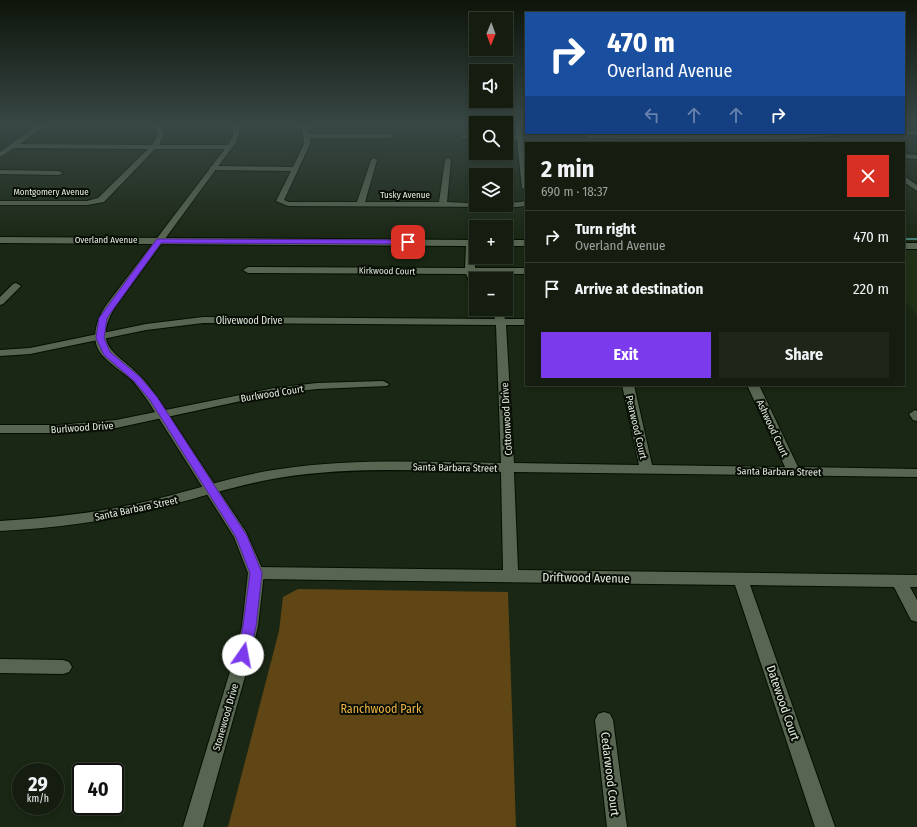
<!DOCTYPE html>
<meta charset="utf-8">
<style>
body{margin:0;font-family:"Fira Sans Condensed",sans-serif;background:#1d2618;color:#f1f3f6;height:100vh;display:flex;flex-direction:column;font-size:15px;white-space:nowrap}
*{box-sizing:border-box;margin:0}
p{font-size:13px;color:#9da29e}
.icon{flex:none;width:22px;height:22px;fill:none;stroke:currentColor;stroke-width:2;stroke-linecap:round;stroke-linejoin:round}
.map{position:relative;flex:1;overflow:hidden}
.details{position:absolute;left:525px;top:142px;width:380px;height:244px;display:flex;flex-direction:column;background:#141d0f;border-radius:0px;box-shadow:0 2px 6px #0003,0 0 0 1px #333b2f}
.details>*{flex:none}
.guide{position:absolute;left:525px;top:12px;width:380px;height:122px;border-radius:0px;box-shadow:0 2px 6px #0003,0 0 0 1px #333b2f;background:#1a4fa0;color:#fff;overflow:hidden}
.needle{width:26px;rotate:181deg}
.buttons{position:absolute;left:469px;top:12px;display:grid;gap:8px}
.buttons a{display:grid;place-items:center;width:44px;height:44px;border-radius:0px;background:#141d0f;box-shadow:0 2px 6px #0003,0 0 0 1px #333b2f;font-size:20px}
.speed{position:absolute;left:12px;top:763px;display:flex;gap:8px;font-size:20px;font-weight:700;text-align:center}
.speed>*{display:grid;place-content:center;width:52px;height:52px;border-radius:50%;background:#141d0f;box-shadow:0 2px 6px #0003,0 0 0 1px #333b2f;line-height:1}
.speed small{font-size:10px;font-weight:400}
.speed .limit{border:2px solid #111;border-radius:6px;background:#fff;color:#111}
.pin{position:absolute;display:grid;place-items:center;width:34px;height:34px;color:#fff;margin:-17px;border-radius:8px;box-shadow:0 2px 6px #0006}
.me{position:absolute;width:44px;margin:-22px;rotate:12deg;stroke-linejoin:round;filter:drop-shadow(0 0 3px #0008)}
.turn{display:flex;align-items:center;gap:14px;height:84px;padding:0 16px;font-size:18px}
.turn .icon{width:52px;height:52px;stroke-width:2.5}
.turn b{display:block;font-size:28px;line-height:34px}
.lanes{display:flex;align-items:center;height:38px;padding:0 16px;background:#0003;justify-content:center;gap:20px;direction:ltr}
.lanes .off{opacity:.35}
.round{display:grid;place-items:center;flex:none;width:42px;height:42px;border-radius:0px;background:#1d2618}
.summary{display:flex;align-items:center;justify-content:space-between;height:68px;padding:0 16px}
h1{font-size:24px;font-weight:700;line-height:30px}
.button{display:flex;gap:8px;margin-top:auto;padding:8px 16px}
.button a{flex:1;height:46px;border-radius:0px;background:#7c3aed;color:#fff;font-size:16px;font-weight:700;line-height:46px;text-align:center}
.button a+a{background:#1d2618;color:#f1f3f6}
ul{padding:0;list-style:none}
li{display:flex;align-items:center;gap:12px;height:52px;padding:0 16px;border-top:1px solid #333b2f}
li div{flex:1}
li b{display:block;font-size:15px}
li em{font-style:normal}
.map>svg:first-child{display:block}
.built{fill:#203017}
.green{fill:#5f4614}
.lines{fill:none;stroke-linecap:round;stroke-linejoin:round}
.stream{stroke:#457f79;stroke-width:2}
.street-casing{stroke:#050f01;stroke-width:2}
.secondary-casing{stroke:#050f01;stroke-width:2}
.street{fill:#586651;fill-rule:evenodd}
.secondary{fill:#586651;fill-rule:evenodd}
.route{fill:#7c3aed;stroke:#51269a}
.labels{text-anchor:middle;stroke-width:4;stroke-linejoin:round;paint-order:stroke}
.far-street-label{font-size:9px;fill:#e3ecdf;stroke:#080e06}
.street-label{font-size:10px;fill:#e3ecdf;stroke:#080e06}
.near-street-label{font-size:12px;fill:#e3ecdf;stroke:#080e06}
.near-park-label{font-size:12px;fill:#eeb343;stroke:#080e06}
</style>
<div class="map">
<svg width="917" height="827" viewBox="0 0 917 827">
<rect width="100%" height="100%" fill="#1a2714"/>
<!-- built -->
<path class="built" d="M 904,250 L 917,250 L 917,315 L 904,300 Z"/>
<!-- green -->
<path class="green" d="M 298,589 L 508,592 L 516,827 L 228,827 L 279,631 L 283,597 Z"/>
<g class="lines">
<!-- stream -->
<path class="stream" d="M 904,239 L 917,239"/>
<!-- street casing -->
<g class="street-casing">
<path id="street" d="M 38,125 L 45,125 L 20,144 L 152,145 L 158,135 L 155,125 L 161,125 L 164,135 L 159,145 L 230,145 L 233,147 L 230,149 L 155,149 L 104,202 L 87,205 L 0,205 L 0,201 L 87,201 L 98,198 L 148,149 L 14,148 L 0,157 L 0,152 Z
M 302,125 L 308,125 L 309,134 L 390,134 L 393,136 L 390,138 L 310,138 L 310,144 L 284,200 L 289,202 L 357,202 L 371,160 L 374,158 L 377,160 L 365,202 L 439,202 L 445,160 L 448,158 L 451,160 L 447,202 L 506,205 L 506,203 L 521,202 L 526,200 L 526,206 L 516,207 L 288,206 L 276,201 L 291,171 L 213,170 L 209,168 L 213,166 L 293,167 L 304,144 Z
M 515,125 L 521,125 C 524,147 526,168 526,190 L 522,188 L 517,139 L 506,139 L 506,135 L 516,135 Z
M 904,131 L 917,131 L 917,135 L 902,134 L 901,133 L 904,133 Z
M 817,133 L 843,133 L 840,135 L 792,139 L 588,138 L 585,136 L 588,134 L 792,135 Z
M 464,135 L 476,135 L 476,139 L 462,138 L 462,136 Z
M 904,154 L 917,155 L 917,159 L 904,158 Z
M 0,170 L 59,171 L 63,173 L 59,175 L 0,174 Z
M 904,176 L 917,185 L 917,191 L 904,182 Z
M 0,237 L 476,240 L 475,268 L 526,268 L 526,274 L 476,274 L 478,279 L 476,279 L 476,288 L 471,285 L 466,274 L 248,273 L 243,270 L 248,267 L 465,268 L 466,246 L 0,243 Z
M 506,240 L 526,240 L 526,246 L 506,246 Z
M 904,243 L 917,243 L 917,249 L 904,249 Z
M 16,283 L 21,286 L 3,304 L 0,305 L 0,297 L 13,284 Z
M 492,309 L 502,309 L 505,319 L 526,319 L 526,325 L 506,325 L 514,463 L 639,465 L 622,385 L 634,385 L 652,465 L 785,467 L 747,385 L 759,385 L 798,467 L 917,469 L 917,477 L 514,472 L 518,570 L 917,575 L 917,587 L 910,587 L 917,600 L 917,622 L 911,620 L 894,587 L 750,585 L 835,827 L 815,827 L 735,585 L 256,579 L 251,577 L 248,573 L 251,569 L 256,567 L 503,570 L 501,472 C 427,471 351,466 278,478 C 236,485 196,499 155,509 C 104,522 53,528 0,531 L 0,521 C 53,518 105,512 156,499 C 197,489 237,475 280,469 C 353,458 427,462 501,463 L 496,325 L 203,323 L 146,330 L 30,354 L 0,356 L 0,350 L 30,348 L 146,324 L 203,317 L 495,319 Z
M 383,381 L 389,384 L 387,386 L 317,389 L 274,394 L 116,428 L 58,433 L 0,433 L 0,425 L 58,425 L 116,420 L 274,388 L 317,383 Z
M 915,410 L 917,411 L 917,421 L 913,420 L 909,414 Z
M 0,659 L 63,660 L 69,662 L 72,667 L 69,672 L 63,674 L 0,673 Z
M 604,712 L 610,714 L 613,720 L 627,827 L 607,827 L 595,720 L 598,714 Z"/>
</g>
<!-- secondary casing -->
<g class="secondary-casing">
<path id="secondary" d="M 233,125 L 239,125 L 239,135 L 236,142 L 115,307 C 91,348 117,352 141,377 C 147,383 152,390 157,397 L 246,532 L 264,573 L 258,626 L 251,655 L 203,827 L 183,827 L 235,655 L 242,626 L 248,573 L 234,537 L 148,401 C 143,394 138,387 133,381 C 123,372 111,365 102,355 C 89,340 97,318 107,304 L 230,142 L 233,135 Z"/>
</g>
<!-- street -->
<use href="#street" class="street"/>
<!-- secondary -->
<use href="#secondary" class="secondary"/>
</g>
<!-- sky -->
<linearGradient id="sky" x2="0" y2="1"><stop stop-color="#0e150b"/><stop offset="0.52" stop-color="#384745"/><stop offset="1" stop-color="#384745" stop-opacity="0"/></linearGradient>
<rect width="917" height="241" fill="url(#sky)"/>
<!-- route -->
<path class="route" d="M 157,239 L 408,240 L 411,242 L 408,244 L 161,243 L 107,318 L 104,338 L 110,352 L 140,377 L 157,397 L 247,536 L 262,573 L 256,626 L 250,655 L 248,659 L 243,661 L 239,659 L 237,655 L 243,626 L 250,573 L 236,537 L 150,400 L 134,381 L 104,355 L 96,338 L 99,318 Z"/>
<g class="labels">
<!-- far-street labels -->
<g class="far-street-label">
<text x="51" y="195">Montgomery Avenue</text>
<text x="405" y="198">Tusky Avenue</text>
<text x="106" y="243">Overland Avenue</text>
<text transform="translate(387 271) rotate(1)" y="3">Kirkwood Court</text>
</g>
<!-- street labels -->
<g class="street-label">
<text x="249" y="324">Olivewood Drive</text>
<text transform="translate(272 393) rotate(-9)" y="4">Burlwood Court</text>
<text transform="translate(506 419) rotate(-93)" y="4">Cottonwood Drive</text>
<text transform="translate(82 427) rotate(-4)" y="4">Burlwood Drive</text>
<text transform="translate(637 427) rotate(77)" y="4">Pearwood Court</text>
<text transform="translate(773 428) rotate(65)" y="4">Ashwood Court</text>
<text transform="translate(455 467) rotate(1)" y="4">Santa Barbara Street</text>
<text transform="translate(779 471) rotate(1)" y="4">Santa Barbara Street</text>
<text transform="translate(136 508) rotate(-12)" y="4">Santa Barbara Street</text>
<text transform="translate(225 717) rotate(-74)" y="4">Stonewood Drive</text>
</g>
<!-- near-street labels -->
<g class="near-street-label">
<text transform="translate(586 578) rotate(1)" y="4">Driftwood Avenue</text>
<text transform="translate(783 703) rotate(71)" y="4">Datewood Court</text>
<text transform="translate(610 774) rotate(83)" y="4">Cedarwood Court</text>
</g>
<!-- near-park labels -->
<g class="near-park-label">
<text x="381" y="713">Ranchwood Park</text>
</g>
</g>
</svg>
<div class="buttons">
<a><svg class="needle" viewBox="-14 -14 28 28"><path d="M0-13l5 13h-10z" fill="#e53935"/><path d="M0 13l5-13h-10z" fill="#9da29e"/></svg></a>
<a><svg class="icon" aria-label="sound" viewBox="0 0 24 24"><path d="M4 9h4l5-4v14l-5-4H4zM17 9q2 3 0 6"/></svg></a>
<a><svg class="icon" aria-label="search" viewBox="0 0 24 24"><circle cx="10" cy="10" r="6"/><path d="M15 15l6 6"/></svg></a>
<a><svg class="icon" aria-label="layers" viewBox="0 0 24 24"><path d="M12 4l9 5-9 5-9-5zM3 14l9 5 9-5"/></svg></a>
<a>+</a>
<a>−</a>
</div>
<div class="speed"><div>29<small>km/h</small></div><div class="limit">40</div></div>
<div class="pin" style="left:408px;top:242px;background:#d93025"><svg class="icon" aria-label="arrive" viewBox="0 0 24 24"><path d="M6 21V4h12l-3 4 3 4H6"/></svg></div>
<svg class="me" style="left:243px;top:655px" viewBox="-20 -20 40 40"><circle r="19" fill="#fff"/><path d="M0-13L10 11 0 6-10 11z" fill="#7c3aed"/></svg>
<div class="guide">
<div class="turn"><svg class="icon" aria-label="right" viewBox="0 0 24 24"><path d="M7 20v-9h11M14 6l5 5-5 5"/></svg><div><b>470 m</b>Overland Avenue</div></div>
<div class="lanes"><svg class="icon off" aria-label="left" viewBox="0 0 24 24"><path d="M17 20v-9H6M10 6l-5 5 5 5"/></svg><svg class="icon off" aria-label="ahead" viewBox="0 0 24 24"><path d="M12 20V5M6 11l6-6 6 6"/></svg><svg class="icon off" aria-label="ahead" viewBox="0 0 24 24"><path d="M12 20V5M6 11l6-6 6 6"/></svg><svg class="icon" aria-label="right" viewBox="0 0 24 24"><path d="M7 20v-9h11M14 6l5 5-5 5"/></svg></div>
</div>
<section class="details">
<div class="summary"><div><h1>2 min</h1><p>690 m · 18:37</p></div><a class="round" style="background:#d93025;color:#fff"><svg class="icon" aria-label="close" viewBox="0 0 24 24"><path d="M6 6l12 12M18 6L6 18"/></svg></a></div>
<ul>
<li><svg class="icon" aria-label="right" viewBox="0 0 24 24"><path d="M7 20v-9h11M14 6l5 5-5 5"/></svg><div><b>Turn right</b><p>Overland Avenue</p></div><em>470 m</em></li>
<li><svg class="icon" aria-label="arrive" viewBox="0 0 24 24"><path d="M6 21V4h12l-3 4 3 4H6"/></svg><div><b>Arrive at destination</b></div><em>220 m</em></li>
</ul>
<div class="button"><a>Exit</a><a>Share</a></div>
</section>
</div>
